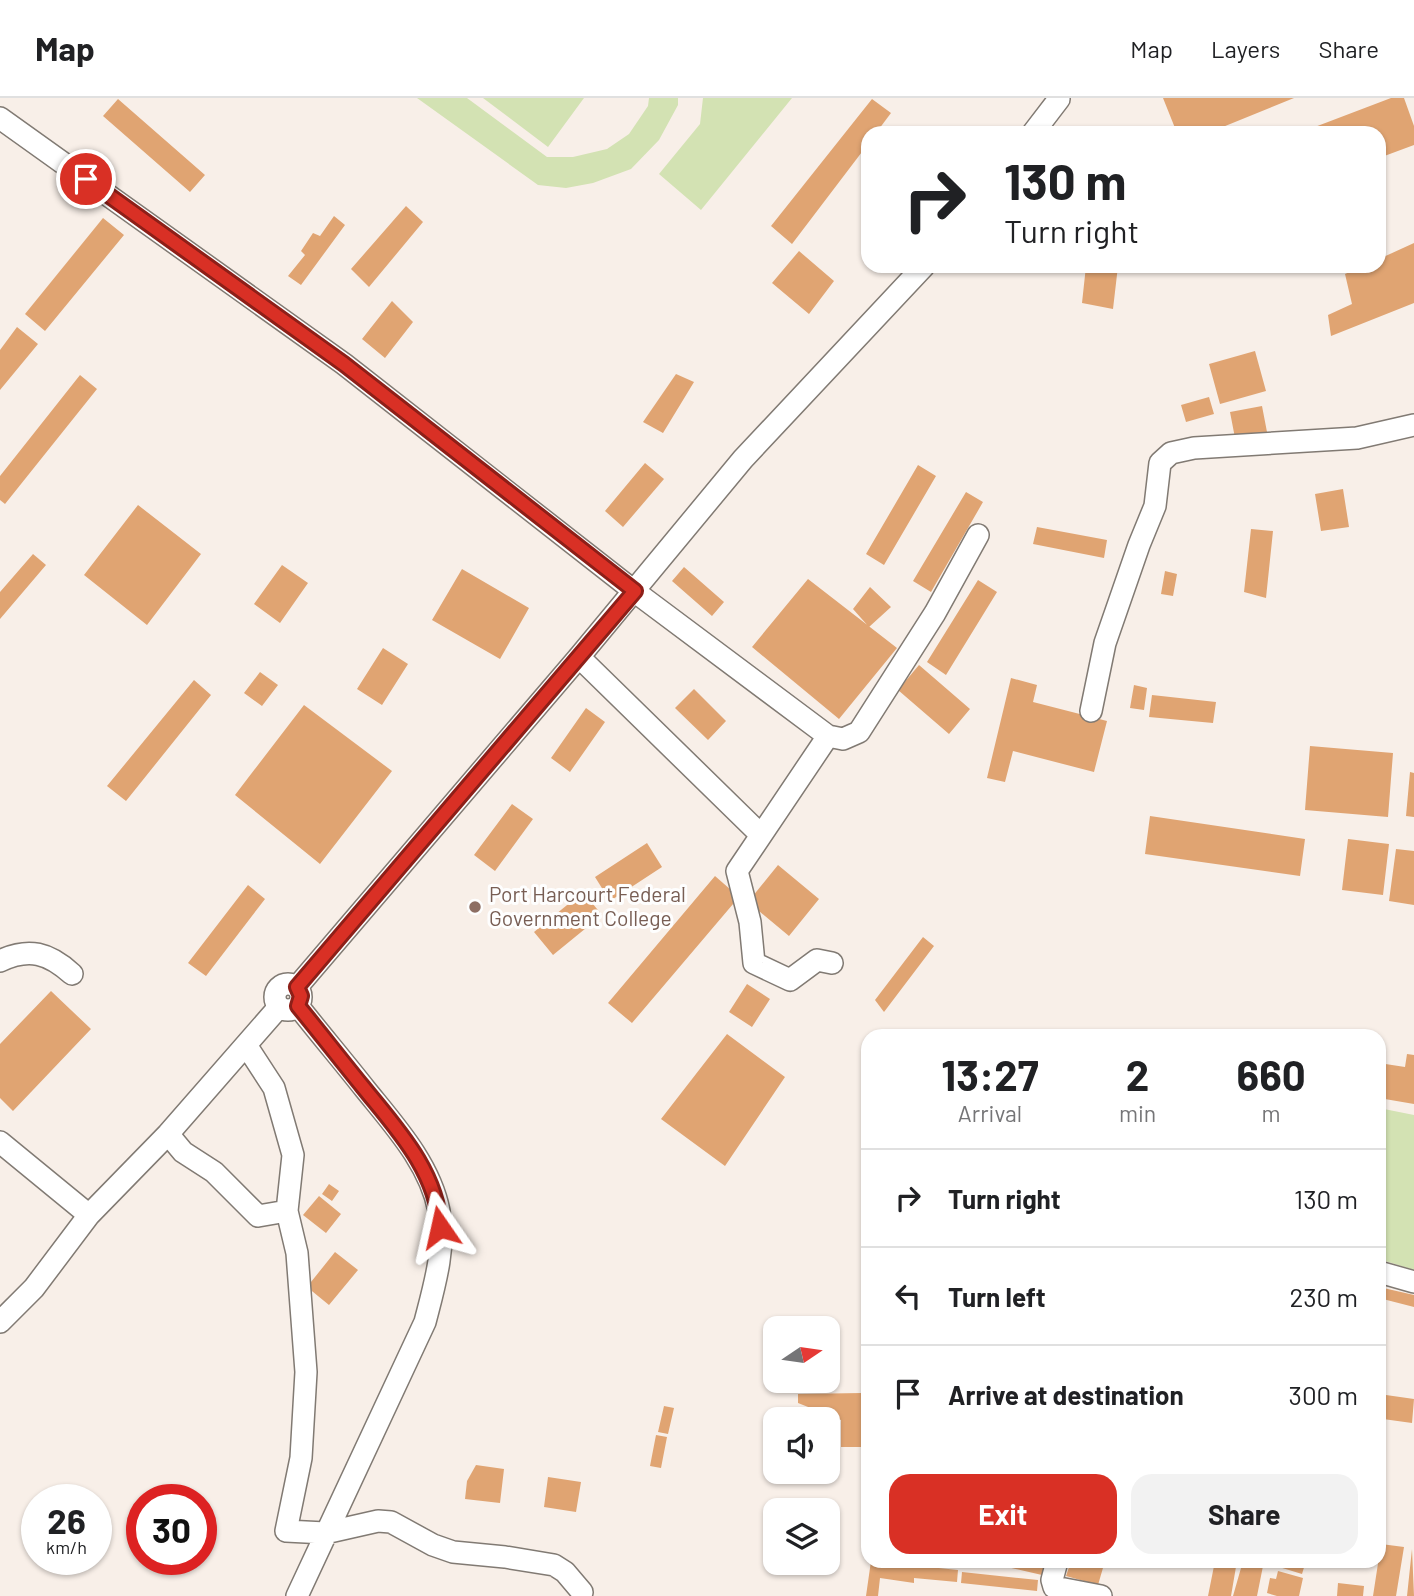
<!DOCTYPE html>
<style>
body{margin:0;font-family:Barlow,sans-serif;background:#f2f2f2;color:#202124;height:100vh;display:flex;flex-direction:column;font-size:26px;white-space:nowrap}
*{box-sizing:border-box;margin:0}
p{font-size:23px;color:#757577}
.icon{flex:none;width:38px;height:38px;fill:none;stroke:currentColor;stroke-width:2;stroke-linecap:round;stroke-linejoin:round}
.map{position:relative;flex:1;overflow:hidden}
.panel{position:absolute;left:861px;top:931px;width:525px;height:539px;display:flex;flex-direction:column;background:#fff;border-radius:21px;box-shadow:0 2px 5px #0004}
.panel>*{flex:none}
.hud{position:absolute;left:861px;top:28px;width:525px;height:147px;border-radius:21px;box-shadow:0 2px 5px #0004;background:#fff;color:#202124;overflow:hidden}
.needle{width:46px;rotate:77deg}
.fabs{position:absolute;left:763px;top:1218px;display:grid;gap:14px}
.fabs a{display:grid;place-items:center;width:77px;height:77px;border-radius:14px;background:#fff;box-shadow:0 2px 5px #0004;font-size:35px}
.speed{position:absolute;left:21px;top:1386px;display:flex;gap:14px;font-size:35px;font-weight:700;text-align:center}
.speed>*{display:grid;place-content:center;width:91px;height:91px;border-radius:50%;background:#fff;box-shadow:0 2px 5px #0004;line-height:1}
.speed small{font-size:18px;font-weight:400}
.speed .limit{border:10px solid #d22;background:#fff;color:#111}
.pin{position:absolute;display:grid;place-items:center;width:60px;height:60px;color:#fff;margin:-30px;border:4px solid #fff;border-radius:50%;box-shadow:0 2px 7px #0007}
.me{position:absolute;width:77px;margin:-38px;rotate:349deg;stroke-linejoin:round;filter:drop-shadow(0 0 5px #0008)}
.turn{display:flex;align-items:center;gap:24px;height:147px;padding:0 28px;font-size:32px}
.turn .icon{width:91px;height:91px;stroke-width:2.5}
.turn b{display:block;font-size:49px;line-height:60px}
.eta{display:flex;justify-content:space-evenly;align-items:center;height:119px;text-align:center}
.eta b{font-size:42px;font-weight:700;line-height:49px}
.primary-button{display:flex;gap:14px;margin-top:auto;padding:14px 28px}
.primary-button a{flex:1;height:80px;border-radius:21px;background:#d93025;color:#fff;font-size:28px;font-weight:700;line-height:80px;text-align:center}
.primary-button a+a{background:#f2f2f2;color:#202124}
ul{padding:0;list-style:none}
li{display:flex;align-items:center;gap:21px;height:98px;padding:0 28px;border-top:2px solid #e0e0e0}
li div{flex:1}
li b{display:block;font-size:26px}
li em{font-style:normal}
header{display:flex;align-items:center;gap:42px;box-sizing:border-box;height:98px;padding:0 35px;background:#fff;border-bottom:2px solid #e0e0e0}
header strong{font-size:33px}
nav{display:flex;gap:38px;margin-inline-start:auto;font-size:24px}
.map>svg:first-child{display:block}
.green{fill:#d3e2b3}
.building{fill:#e0a472}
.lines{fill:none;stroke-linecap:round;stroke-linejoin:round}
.minor-casing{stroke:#817a73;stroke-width:24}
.minor{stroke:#fff;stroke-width:21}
.route-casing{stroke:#8d1f18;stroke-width:18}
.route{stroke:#d93025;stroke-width:12}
.education-dot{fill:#8d6e63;stroke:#fefefe;stroke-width:2.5}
.labels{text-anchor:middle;stroke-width:6;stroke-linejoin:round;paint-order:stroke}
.education-label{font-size:21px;fill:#785e54;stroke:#fefefe;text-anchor:start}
</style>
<header>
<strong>Map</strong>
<nav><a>Map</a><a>Layers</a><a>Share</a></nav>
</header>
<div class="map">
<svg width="1414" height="1498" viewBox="0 0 1414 1498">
<rect width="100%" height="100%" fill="#f8efe8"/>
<!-- green -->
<path class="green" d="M 417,0 L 467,0 L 547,59 L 573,59 L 607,51 L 629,36 L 648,8 L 649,0 L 678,0 L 678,7 L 659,42 L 631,71 L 593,85 L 566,90 L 538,87 Z
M 483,0 L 584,0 L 548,49 Z
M 703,0 L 792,0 L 701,112 L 659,76 L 700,26 Z
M 1379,1010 L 1414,1017 L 1414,1172 L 1379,1161 Z"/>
<!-- building -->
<path class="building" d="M 1163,0 L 1294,0 L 1208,35 L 1177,35 Z
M 1391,0 L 1404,0 L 1414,28 L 1414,47 L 1379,60 L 1379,35 L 1299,35 Z
M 118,1 L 205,77 L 190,94 L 103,18 Z
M 872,1 L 891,15 L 876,35 L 868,35 L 868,46 L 792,146 L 771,128 Z
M 406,108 L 423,124 L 369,189 L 351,171 Z
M 334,118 L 345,127 L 301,187 L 288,178 L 305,157 L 301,153 L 313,135 L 320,138 Z
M 103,120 L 124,137 L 45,233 L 25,216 Z
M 1414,145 L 1414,205 L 1331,238 L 1328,217 L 1352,206 L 1345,176 L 1363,168 L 1379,168 L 1379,161 Z
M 799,153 L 834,183 L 809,216 L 772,185 Z
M 1086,168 L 1118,168 L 1113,211 L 1082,205 Z
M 392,203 L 413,224 L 385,260 L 362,241 Z
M 17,229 L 38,246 L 0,292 L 0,252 Z
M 1255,253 L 1266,293 L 1220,306 L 1209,266 Z
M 676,276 L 694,284 L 663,335 L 643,324 Z
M 80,277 L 97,291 L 5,406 L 0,402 L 0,378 Z
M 1209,299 L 1214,316 L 1186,324 L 1181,307 Z
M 1262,308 L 1267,334 L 1235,340 L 1230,314 Z
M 645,365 L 664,381 L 623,429 L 605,413 Z
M 918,367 L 936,378 L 884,467 L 866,456 Z
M 1343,391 L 1349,429 L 1321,433 L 1315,396 Z
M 966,394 L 983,404 L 931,494 L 913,483 Z
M 138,407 L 201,456 L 147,527 L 84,477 Z
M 1037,429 L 1107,442 L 1104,460 L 1033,446 Z
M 1251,431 L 1273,433 L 1266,500 L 1244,494 Z
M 33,456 L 46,467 L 0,521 L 0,494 Z
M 282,467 L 308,485 L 280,525 L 254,506 Z
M 684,469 L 724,504 L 712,518 L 672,483 Z
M 462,471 L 529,510 L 500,561 L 432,522 Z
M 1165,473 L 1177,476 L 1173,498 L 1161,496 Z
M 808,481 L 897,550 L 839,621 L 752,549 Z
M 978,482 L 997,494 L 946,577 L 927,564 Z
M 870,489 L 891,509 L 869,529 L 853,511 Z
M 383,550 L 408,566 L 382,607 L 357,591 Z
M 919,567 L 970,611 L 949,636 L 898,592 Z
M 260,574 L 278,587 L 262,608 L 244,595 Z
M 1011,580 L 1037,587 L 1033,604 L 1107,623 L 1094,674 L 1013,653 L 1005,684 L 987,680 Z
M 194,582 L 211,597 L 126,703 L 107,688 Z
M 1134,587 L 1147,590 L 1144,612 L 1130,610 Z
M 694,591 L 726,623 L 708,642 L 675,610 Z
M 1152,597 L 1216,604 L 1213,625 L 1149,619 Z
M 304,607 L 392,673 L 320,766 L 235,697 Z
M 586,610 L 605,624 L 570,674 L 551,660 Z
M 1310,648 L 1393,655 L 1388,719 L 1305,712 Z
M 1410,674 L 1414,675 L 1414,719 L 1406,718 Z
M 512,706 L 533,721 L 495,773 L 474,757 Z
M 1150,718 L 1305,741 L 1300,778 L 1145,756 Z
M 1348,741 L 1389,746 L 1383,797 L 1342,792 Z
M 647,745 L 662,769 L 610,803 L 595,779 Z
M 1396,751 L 1414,753 L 1414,807 L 1389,803 Z
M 778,767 L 819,801 L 789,838 L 748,804 Z
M 715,778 L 739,799 L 632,925 L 608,905 Z
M 248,787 L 265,801 L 206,878 L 188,865 Z
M 583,794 L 602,817 L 553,857 L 534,834 Z
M 923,839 L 934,848 L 884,914 L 875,902 Z
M 747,886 L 770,901 L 752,929 L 729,914 Z
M 51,893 L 91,931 L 13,1013 L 0,1000 L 0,946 Z
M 727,936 L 785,979 L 725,1068 L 661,1021 Z
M 1407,956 L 1414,957 L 1414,1006 L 1379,1000 L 1379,965 L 1405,969 Z
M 329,1086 L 339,1093 L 332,1103 L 322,1096 Z
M 319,1098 L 341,1116 L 326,1135 L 303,1117 Z
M 335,1154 L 358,1172 L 329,1207 L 307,1189 Z
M 1379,1189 L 1414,1197 L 1414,1209 L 1379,1200 Z
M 862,1295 L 863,1349 L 841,1349 L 841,1322 L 798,1305 L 798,1296 Z
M 1386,1297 L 1414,1301 L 1412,1325 L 1383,1321 Z
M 664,1308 L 674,1310 L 668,1336 L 658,1334 Z
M 656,1337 L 667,1339 L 661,1370 L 650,1368 Z
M 476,1367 L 504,1371 L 500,1405 L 465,1401 L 467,1383 Z
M 548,1379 L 581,1384 L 576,1414 L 544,1409 Z
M 1381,1446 L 1404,1449 L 1396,1498 L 1373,1498 Z
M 1412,1451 L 1414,1498 L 1407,1498 Z
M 871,1463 L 958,1472 L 957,1484 L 914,1480 L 914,1485 L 880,1480 L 878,1498 L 866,1498 Z
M 981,1463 L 1045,1463 L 1042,1477 Z
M 1071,1463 L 1105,1463 L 1098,1487 L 1066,1478 Z
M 1215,1463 L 1237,1463 L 1231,1498 L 1208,1498 Z
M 1243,1463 L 1264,1463 L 1257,1498 L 1233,1498 Z
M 1270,1463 L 1306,1463 L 1302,1476 L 1269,1466 Z
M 1278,1473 L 1303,1480 L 1299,1498 L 1277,1498 L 1267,1495 L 1270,1480 L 1276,1481 Z
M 962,1474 L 1038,1482 L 1037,1493 L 961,1485 Z
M 1338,1485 L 1364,1488 L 1363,1498 L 1337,1498 Z"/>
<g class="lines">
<!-- minor casing -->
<g class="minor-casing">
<path id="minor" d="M 0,20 L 344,266 L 634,493 L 828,638 L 843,641 L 859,634 L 935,515 L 978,437
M 1033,35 L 1059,1
M 579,559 L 761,737
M 1091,613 L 1105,545 L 1139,447 L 1155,408 L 1160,365 L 1171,355 L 1194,350 L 1357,340 L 1414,327
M 828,638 L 737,773 L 750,824 L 754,865 L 790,882 L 817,862 L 832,865
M 0,863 C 29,849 49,855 72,876
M275 899a13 13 0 1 1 26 0a13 13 0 1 1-26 0Z
M 297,889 L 579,559 L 743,361 L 924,168
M 246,947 L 274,990 L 293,1057 L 287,1113 L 297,1155 L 306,1274 L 301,1360 L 286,1433 L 325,1435 L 378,1423 L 391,1424 L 433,1447 L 453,1454 L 505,1459 L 554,1467 L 565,1474 L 582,1494
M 168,1036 L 183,1054 L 214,1074 L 258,1118 L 287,1113
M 0,1044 L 89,1117
M 1379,1174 L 1414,1184
M 0,1224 L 34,1190 L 89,1117 L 168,1036 L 279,909
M 1057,1463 L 1052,1482 L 1054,1489 L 1101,1498
M 297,1498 L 425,1224 C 434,1189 446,1150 439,1113 C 430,1066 394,1027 365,991 C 343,963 320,936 298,908"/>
</g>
<!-- minor -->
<use href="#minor" class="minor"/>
</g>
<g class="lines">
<!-- route casing -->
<g class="route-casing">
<path id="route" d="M 86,81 L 344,266 L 635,493 L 297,889 L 301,898 L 298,908 C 320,935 341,962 363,989 C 396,1030 437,1073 440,1129"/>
</g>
<!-- route -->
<use href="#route" class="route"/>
</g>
<!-- markers -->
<circle class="education-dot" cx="475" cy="809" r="7"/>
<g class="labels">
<!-- education labels -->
<g class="education-label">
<text x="489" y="804">Port Harcourt Federal<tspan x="489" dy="24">Government College</tspan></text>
</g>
</g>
</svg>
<div class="fabs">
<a><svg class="needle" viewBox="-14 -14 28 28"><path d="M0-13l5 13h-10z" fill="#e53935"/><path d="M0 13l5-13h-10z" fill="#757577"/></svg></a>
<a><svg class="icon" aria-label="sound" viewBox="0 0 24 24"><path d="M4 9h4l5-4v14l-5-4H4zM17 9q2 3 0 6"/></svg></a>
<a><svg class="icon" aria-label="layers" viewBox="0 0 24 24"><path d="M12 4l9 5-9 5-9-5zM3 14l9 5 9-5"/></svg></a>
</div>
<div class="speed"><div>26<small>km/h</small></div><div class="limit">30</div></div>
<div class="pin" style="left:86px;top:81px;background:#d93025"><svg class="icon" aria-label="arrive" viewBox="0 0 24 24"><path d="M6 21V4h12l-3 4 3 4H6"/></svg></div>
<svg class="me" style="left:440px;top:1129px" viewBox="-20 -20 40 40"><path d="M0-17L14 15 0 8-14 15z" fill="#d93025" stroke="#fff" stroke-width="4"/></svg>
<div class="hud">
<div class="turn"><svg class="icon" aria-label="right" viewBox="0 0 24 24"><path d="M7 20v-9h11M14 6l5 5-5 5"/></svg><div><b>130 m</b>Turn right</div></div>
</div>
<section class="panel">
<div class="eta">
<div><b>13:27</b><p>Arrival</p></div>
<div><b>2</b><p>min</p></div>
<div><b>660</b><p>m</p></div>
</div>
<ul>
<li><svg class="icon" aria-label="right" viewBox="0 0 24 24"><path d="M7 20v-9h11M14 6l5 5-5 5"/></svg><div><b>Turn right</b></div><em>130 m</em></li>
<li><svg class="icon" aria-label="left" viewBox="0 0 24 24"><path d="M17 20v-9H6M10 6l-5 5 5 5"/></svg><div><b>Turn left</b></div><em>230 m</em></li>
<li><svg class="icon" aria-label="arrive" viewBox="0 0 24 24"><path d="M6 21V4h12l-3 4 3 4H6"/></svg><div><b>Arrive at destination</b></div><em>300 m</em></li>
</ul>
<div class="primary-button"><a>Exit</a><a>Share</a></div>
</section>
</div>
